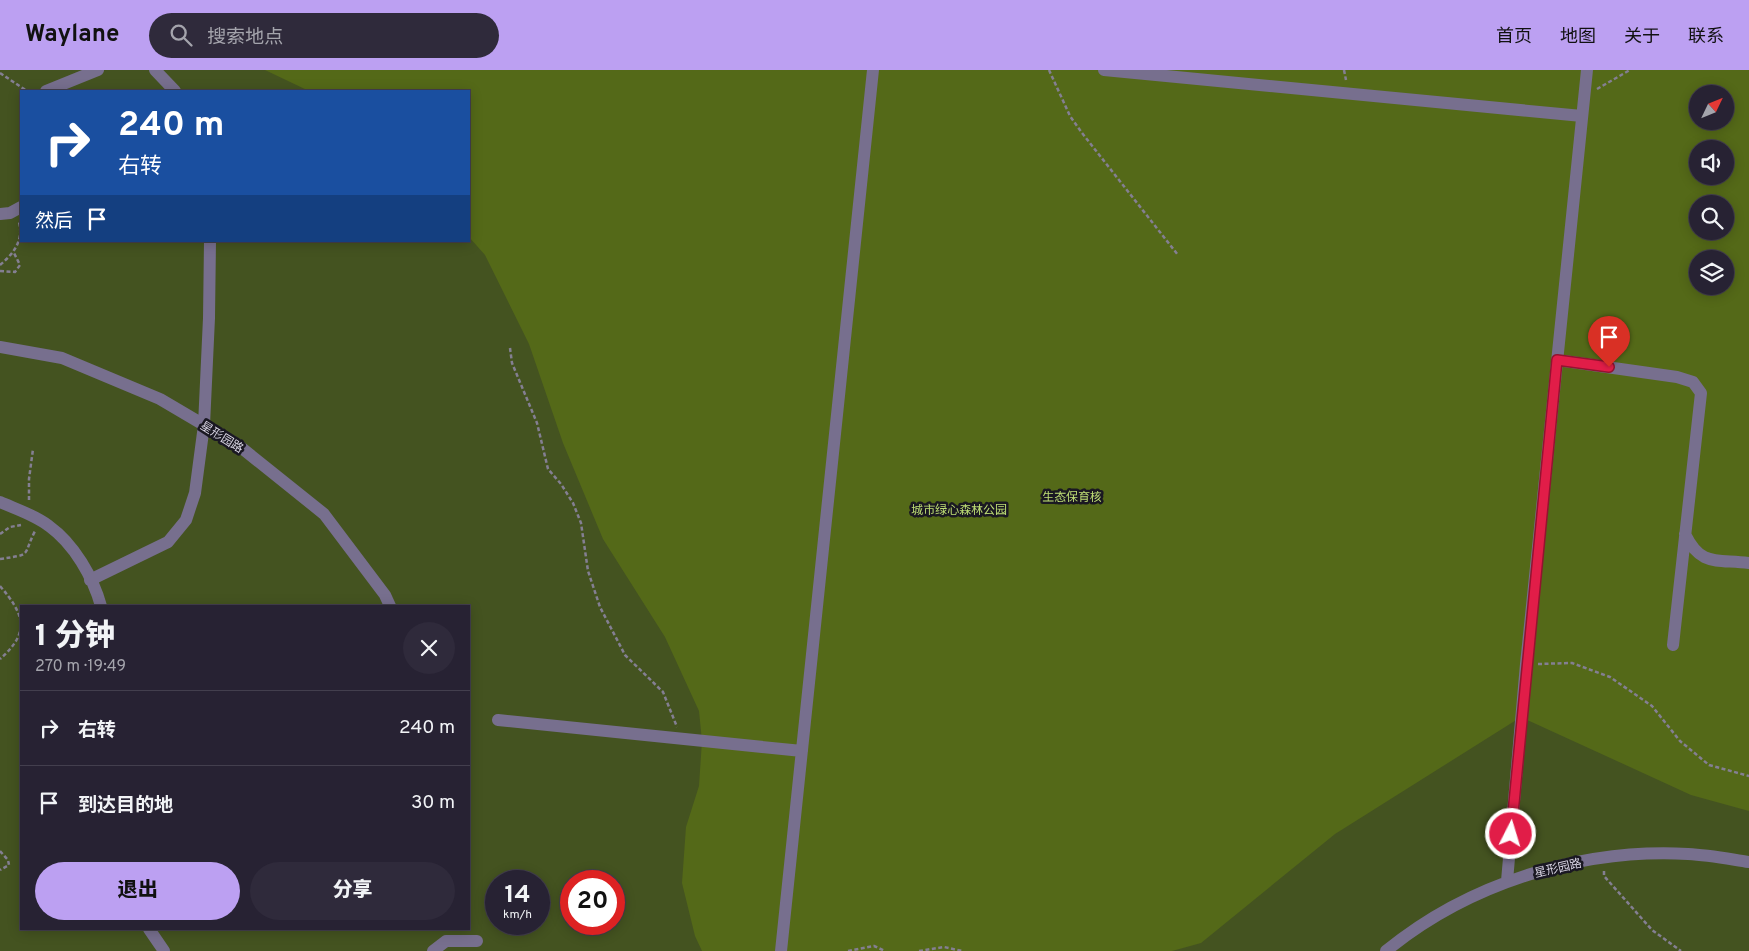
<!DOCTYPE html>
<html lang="zh">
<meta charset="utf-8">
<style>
body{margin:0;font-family:Overpass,"Noto Sans SC",sans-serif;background:#2f2a3b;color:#f1f3f6;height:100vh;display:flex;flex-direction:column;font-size:19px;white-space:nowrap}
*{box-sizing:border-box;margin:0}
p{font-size:16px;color:#a4a4ac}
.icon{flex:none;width:28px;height:28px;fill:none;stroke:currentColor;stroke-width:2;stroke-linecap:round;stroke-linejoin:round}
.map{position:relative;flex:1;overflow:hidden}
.sheet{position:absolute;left:20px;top:535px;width:450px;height:325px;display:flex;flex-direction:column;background:#272233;border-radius:0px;box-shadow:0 2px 12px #0003,0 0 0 1px #433f4e}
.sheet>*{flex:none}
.banner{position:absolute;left:20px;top:20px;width:450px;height:152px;border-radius:0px;box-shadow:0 2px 12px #0003,0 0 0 1px #433f4e;background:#1a4fa0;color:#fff;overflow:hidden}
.needle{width:32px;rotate:47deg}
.tools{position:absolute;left:1689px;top:15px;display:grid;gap:10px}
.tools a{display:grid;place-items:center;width:45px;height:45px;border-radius:50%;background:#272233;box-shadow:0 2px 12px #0003,0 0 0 1px #433f4e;font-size:25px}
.speed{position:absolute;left:485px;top:800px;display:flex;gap:10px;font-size:25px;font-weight:700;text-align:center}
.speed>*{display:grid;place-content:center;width:65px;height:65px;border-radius:50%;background:#272233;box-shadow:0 2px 12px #0003,0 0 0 1px #433f4e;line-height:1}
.speed small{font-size:12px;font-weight:400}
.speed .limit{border:8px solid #d22;background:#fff;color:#111}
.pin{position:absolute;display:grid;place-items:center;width:42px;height:42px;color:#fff;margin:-51px -21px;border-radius:50% 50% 50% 0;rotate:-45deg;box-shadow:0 0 5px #0007}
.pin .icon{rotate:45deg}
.me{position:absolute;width:55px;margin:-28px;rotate:5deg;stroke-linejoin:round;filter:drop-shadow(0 0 4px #0008)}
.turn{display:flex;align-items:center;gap:18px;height:105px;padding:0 15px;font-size:22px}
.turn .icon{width:65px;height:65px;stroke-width:2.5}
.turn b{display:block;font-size:35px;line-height:42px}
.then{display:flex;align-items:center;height:48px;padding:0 15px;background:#0003;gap:10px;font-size:19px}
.round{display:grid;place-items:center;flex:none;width:52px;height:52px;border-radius:26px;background:#2f2a3b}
.head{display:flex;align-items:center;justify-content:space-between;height:85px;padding:0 15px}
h1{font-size:30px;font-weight:800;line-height:38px}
.button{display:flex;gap:10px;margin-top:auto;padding:10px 15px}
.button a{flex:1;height:58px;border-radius:30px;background:#bca0f2;color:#111;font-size:20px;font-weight:800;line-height:58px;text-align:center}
.button a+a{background:#2f2a3b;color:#f1f3f6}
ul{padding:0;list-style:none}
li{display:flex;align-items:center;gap:15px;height:75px;padding:0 15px;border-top:1px solid #433f4e}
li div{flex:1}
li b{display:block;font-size:19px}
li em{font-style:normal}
header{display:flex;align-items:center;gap:30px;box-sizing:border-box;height:70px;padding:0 25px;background:#bca0f2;color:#111}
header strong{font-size:24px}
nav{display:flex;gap:28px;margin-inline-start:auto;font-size:18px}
.search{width:350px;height:45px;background:#2f2a3b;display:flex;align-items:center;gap:12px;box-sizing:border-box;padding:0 18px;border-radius:28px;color:#a4a4ac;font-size:19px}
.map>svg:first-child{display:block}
.green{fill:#445320;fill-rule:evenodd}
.forest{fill:#546918;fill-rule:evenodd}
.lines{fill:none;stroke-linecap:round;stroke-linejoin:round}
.path{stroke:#847f92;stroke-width:2.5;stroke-dasharray:4 2.5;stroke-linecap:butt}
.minor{stroke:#776f8e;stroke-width:12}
.route-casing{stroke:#92132f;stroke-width:12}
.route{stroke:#e11d48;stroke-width:9}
.labels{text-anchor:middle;stroke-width:5;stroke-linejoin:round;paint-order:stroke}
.street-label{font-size:12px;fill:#d8d4e3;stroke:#1a1822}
.park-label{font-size:12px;fill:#bfdf75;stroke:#1a1822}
</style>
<header>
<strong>Waylane</strong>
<div class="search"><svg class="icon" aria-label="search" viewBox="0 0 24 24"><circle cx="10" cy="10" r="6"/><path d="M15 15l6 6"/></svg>搜索地点</div>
<nav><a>首页</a><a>地图</a><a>关于</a><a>联系</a></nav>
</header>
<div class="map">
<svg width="1749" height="881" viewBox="0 0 1749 881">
<rect width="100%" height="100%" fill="#342e44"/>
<!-- green -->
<path class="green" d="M 0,0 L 1749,0 L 1749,881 L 0,881 ZM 21,21 L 469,21 L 469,171 L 21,171 ZM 1698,24 L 1725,24 L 1725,51 L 1698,51 ZM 1698,79 L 1725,79 L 1725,106 L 1698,106 ZM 1698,134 L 1725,134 L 1725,161 L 1698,161 ZM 1698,189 L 1725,189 L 1725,216 L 1698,216 ZM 21,536 L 469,536 L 469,859 L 21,859 ZM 496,811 L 539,811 L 539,854 L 496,854 ZM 571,811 L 614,811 L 614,854 L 571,854 Z"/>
<!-- forest -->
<path class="forest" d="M 265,0 L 1749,0 L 1749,741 L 1691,725 L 1521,647 L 1335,764 L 1201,873 L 1172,881 L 702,881 L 695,866 L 682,813 L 686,757 L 699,716 L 702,671 L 699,641 L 665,567 L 603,469 L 563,373 L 529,274 L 485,185 L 469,167 L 469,21 L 309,21 ZM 1698,24 L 1725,24 L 1725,51 L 1698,51 ZM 1698,79 L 1725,79 L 1725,106 L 1698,106 ZM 1698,134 L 1725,134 L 1725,161 L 1698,161 ZM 1698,189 L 1725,189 L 1725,216 L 1698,216 Z"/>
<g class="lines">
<!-- path -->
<path class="path" d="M 1049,0 L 1070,46 L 1082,63 L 1178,185
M 1344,0 L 1346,10
M 0,3 L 27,21
M 1597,19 L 1630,0
M 0,195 C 13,184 24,171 19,152
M 0,201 L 15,202 L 20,195 L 14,183
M 510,278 L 512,293 L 537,353 L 548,399 L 561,414 L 573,433 L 581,453 L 588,501 L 600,537 L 625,585 L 663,622 L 677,657
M 29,430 L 29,409 L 33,379
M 0,464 L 10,457 L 21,455
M 0,489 C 33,484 22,487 35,461
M 0,516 C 24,544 31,562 0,589
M 1538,594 L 1572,593 L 1610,607 L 1652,636 L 1680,671 L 1709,695 L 1749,706
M 0,781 L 8,790 L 9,795 L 0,800
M 1604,801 L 1604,806 L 1652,860 L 1681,881
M 848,881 L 874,876 L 885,881
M 919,881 L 944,877 L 962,881"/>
<!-- minor -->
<path class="minor" d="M 155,0 L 175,21
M 1104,0 L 1582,46
M 46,21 L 98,0
M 0,144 L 10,143 L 21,137
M 0,277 L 62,288 L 160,329 L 238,375 L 324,444 L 385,525 L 390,536
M 1557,290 L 1677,307 L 1693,312 L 1701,323 L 1673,575
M 0,432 C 16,439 35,445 49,456 C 74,474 93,507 101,536
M 1685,464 C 1701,497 1716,489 1749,493
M 90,510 L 168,472 L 186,450 L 195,423 L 204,355 L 209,248 L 210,171
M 498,650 L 802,681
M 1507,811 L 1526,594 L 1587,0
M 149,859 L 164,881
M 433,881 L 446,871 L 477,871
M 781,881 L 873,0
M 1386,881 C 1469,813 1582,778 1688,784 C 1709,785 1729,789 1749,792"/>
</g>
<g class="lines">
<!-- route casing -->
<g class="route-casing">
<path id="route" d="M 1511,764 L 1557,290 L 1609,297"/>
</g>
<!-- route -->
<use href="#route" class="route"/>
</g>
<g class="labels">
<!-- street labels -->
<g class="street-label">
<text transform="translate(222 367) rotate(32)" y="4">星形园路</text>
<text transform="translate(1558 798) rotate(-13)" y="4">星形园路</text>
</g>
<!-- park labels -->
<g class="park-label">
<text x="1072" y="431">生态保育核</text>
<text x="959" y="444">城市绿心森林公园</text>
</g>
</g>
</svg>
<div class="tools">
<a><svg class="needle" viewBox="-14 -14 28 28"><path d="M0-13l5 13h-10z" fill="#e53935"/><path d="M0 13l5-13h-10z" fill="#a4a4ac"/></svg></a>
<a><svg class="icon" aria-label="sound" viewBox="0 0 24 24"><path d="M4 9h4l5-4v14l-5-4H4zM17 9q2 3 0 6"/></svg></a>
<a><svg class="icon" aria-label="search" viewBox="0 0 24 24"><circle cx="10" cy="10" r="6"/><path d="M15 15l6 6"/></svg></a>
<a><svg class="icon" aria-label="layers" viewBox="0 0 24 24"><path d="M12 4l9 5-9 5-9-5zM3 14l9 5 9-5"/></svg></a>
</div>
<div class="speed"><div>14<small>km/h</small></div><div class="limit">20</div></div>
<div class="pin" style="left:1609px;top:297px;background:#d93025"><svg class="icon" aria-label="arrive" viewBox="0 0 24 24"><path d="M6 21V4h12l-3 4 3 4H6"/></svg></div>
<svg class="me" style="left:1511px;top:764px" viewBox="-20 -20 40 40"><circle r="17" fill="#e11d48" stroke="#fff" stroke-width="3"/><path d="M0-11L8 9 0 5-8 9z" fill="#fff"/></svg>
<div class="banner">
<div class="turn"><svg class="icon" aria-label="right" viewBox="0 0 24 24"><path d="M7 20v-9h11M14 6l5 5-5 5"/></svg><div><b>240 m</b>右转</div></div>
<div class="then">然后<svg class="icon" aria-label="arrive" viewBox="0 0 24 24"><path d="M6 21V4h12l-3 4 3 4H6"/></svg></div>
</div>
<section class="sheet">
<div class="head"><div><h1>1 分钟</h1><p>270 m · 19:49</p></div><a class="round"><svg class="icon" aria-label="close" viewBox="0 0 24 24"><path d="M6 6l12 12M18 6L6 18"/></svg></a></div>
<ul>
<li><svg class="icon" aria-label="right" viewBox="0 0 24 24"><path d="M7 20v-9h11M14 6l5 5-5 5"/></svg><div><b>右转</b></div><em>240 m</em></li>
<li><svg class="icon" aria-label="arrive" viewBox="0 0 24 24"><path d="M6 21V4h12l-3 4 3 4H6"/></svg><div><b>到达目的地</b></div><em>30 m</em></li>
</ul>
<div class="button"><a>退出</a><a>分享</a></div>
</section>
</div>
